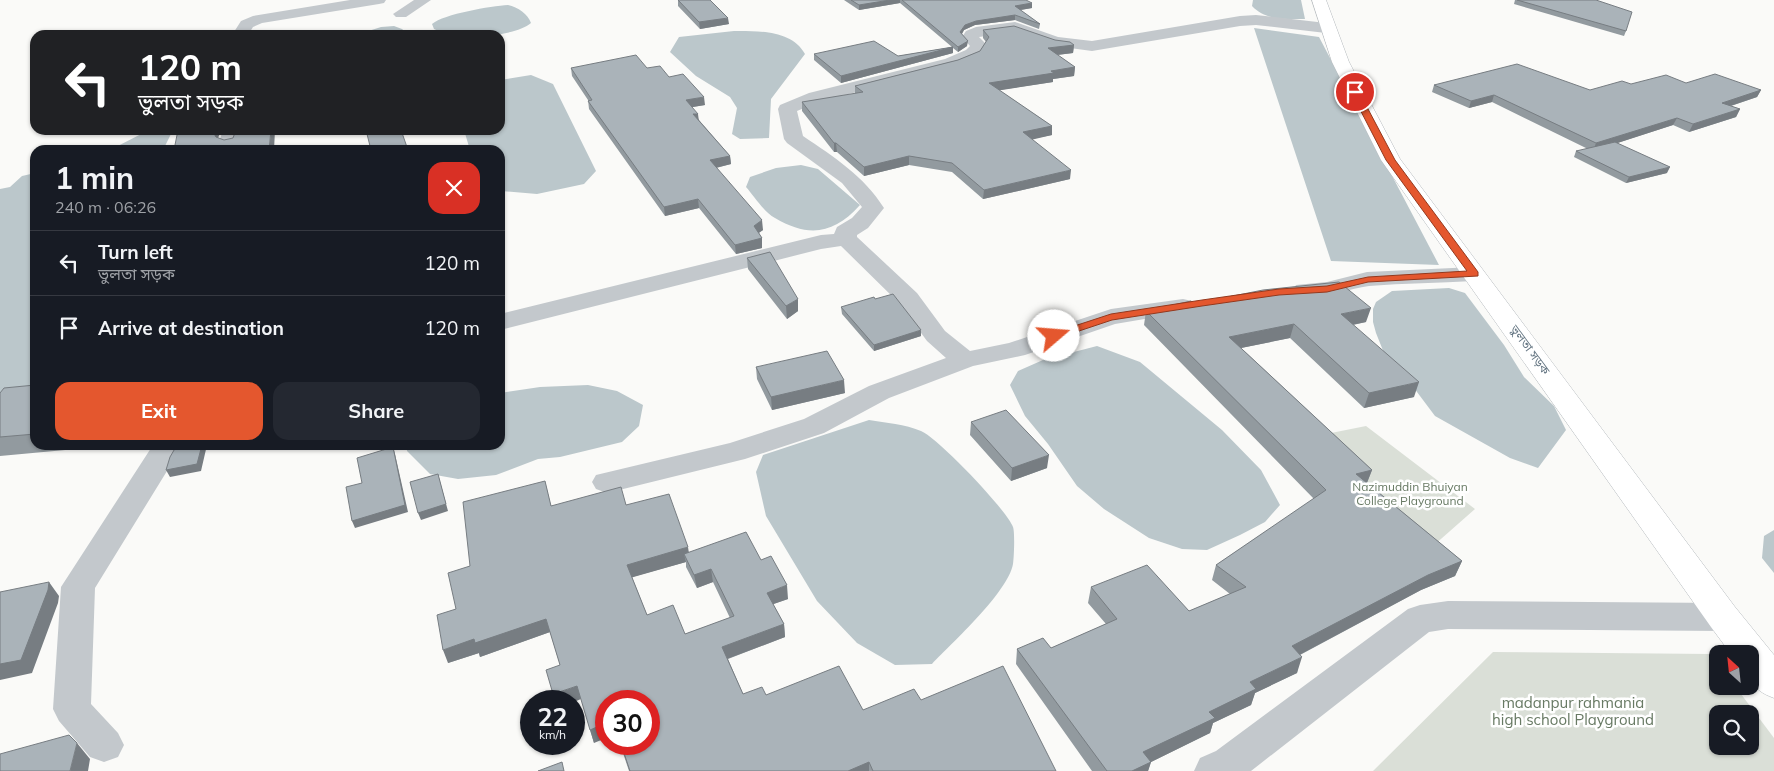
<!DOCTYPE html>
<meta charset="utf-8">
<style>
body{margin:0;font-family:Mulish,"Noto Sans Bengali",sans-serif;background:#242831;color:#f1f3f6;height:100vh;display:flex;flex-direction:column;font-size:19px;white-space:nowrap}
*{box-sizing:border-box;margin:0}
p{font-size:16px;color:#9ea1a6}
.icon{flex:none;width:28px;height:28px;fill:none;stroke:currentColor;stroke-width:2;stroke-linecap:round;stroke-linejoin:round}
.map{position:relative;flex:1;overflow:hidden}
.details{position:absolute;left:30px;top:145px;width:475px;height:305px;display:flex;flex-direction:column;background:#171b24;border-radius:15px;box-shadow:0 1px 4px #0004}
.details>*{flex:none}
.banner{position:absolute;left:30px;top:30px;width:475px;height:105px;border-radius:15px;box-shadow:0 1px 4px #0004;background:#202124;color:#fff;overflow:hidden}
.needle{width:32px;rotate:333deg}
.tools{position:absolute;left:1709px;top:645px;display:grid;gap:10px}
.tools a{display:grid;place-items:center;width:50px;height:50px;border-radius:10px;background:#171b24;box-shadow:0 1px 4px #0004;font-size:25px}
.speed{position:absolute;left:520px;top:690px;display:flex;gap:10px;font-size:25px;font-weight:700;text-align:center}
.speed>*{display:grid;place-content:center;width:65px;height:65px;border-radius:50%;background:#171b24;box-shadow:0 1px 4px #0004;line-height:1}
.speed small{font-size:12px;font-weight:400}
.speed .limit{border:8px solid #d22;background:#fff;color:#111}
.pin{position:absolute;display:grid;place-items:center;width:42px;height:42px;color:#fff;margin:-21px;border:2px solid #fff;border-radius:50%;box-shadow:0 1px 5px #0007}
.me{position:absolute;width:55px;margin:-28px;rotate:72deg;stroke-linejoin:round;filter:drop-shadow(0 0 4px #0008)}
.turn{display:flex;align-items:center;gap:18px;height:105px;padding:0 25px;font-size:22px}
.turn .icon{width:65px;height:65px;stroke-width:2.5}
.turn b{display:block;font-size:35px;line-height:42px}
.round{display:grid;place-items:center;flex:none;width:52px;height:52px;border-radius:15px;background:#242831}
.overview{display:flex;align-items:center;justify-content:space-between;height:85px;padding:0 25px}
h1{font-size:30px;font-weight:700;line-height:38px}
.button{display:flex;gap:10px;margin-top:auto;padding:10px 25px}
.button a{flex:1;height:58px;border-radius:15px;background:#e4572e;color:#fff;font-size:20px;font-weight:700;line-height:58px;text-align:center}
.button a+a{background:#242831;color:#f1f3f6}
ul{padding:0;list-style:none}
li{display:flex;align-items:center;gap:15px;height:65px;padding:0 25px;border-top:1px solid #363941}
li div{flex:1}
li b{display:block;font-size:19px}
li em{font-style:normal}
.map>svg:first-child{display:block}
.green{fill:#dadfd7;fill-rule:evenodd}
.water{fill:#bbc7cb}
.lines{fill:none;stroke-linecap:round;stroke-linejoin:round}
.highway-casing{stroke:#b4b9bd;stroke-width:1}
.street{fill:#c3c8cc;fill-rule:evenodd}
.highway{fill:#fff;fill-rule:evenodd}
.wall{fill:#929a9f;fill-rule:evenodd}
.shaded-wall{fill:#777d82}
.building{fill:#aab3b9;stroke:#777d82}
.route{fill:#e4572e;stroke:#94391e}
.labels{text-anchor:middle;stroke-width:5;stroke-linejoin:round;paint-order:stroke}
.street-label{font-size:12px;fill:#657683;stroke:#fff}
.park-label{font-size:12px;fill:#687a64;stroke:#fff}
.near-park-label{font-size:15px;fill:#687a64;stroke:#fff}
</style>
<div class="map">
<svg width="1774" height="771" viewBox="0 0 1774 771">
<rect width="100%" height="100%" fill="#fafaf8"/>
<!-- green -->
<path class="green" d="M 1366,426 L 1475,509 L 1433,546 L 1296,440 Z
M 1493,652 L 1711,654 L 1717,662 L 1718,686 L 1735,686 L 1774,738 L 1774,771 L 1373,771 ZM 1718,714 L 1750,714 L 1750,746 L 1718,746 Z"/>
<!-- water -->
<path class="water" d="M 1253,0 L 1301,0 L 1305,19 C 1287,19 1266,21 1252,6 Z
M 508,5 C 518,7 528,14 531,23 C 516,36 468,39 448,35 C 444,34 439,31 434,29 L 432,24 C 444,14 491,6 508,5 Z
M 394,26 L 402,29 L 409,35 L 356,35 L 381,27 Z
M 1254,28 L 1319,37 L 1439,265 L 1331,261 Z
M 734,31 C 758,31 792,30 805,54 L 771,99 L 769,138 L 740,139 L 732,134 L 737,108 L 730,97 L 696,76 L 670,52 L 679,37 Z
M 531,75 L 553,84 L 596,171 L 584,184 L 537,194 L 501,191 L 500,150 L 470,150 L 464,130 L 500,130 L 500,80 Z
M 170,130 L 172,132 L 163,150 L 110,150 L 147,131 Z
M 801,165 L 818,169 L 860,205 C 834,234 809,238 775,218 C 764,212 754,196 746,187 L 750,177 L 776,168 Z
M 35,173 L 35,389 L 0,397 L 0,189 L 10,187 L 22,176 Z
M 1449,288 L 1465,293 L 1504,345 L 1524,377 L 1554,406 L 1566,430 L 1538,468 L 1510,458 L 1435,416 L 1402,372 L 1384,353 L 1376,333 L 1373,322 L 1373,309 L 1376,302 L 1392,291 Z
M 1097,346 L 1140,362 L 1222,430 L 1261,470 L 1280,505 L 1265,522 L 1240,535 L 1207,550 L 1182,549 L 1149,538 L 1104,509 L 1077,486 L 1048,444 L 1025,416 L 1010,385 L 1018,371 L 1043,360 Z
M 588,385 L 617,391 L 643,405 L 639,426 L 622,442 L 560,457 L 538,459 L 496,475 L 458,479 L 430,474 L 407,451 L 406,445 L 500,445 L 500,393 L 540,387 Z
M 869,420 C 886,423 905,424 921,431 C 938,438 1006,509 1013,527 C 1015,532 1014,558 1013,564 C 1008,592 953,642 932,664 L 895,665 L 857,643 L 817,601 L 766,516 L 756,472 L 763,455 Z
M 1774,530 L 1774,573 L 1762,558 L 1764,536 Z"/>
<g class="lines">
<!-- highway casing -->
<g class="highway-casing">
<path id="highway" d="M 1312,0 L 1326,0 L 1349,62 L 1400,159 L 1735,607 L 1774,655 L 1774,698 C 1749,689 1750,678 1750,654 L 1731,654 L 1711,627 L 1381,160 L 1332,62 Z"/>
</g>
<!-- street -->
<path class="street" d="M 350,0 L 386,0 L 384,3 L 379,4 L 262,23 L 253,27 L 248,35 L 232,35 L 241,21 L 253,16 Z
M 414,0 L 431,0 L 406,17 L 396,17 L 393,14 Z
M 1256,15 L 1326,23 L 1332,25 L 1334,28 L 1332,31 L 1326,33 L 1256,25 L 1240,26 L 1092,51 L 1055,46 L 1014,32 L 979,37 L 987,45 L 978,58 L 957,67 L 821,101 L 797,111 L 803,136 C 834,157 864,176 884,208 L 868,228 L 857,235 L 857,237 L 917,293 L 945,331 L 970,351 L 1009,343 L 1111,309 L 1183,299 L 1192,301 L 1195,306 L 1192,311 L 1115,324 L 1025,355 L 973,366 L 889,398 L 824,433 L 745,459 L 607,493 L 596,489 L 592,482 L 596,475 L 730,443 L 804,419 L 869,386 L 946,358 L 927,341 L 899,303 L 841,246 L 821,249 L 500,330 L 500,314 L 821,235 L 834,234 L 837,227 L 852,218 L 862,207 L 842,183 L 787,143 L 784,139 L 778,109 L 780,105 L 809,93 L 945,59 L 966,50 L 970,46 L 962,37 L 966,31 L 976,27 L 1015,22 L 1058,37 L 1092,41 L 1240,16 Z
M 223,130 L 243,130 L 236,146 L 229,148 L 222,146 L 219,142 Z
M 1474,267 L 1482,269 L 1486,274 L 1482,279 L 1474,281 C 1439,283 1404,283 1369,286 C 1344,289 1322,302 1296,295 L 1293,290 L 1296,285 L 1327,282 L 1367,272 Z
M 153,445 L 183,445 L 95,588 L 91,704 L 118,733 L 124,745 L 118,757 L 104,762 L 90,757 L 59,721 L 53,709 L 61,587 Z
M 1448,601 L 1723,603 L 1735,607 L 1741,617 L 1735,627 L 1723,631 L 1448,629 L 1429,632 L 1251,771 L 1194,771 L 1200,758 L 1216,751 L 1408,609 L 1420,605 Z"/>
<!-- highway -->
<use href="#highway" class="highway"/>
</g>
<!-- wall -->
<path class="wall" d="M 678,0 L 710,0 L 729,24 L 700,29 L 678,6 Z
M 844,0 L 1026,0 L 1032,8 L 1020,10 L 1040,24 L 1039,29 L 1015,20 L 975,25 L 964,30 L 962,34 L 967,46 L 958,52 L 953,48 L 953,53 L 841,83 L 814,60 L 814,54 L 898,56 L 952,47 L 900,3 L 859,10 Z
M 1515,0 L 1596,0 L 1626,31 L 1624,36 L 1514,4 Z
M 983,30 L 1055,40 L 1074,45 L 1073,53 L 1057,55 L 1075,67 L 1074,76 L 1053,79 L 1053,82 L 999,90 L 1052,126 L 1052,135 L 1031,139 L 1070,179 L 983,199 L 952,172 L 909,165 L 864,176 L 837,152 L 834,152 L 802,111 L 802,102 L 855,94 L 855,86 L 958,60 L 980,51 L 986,42 L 983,38 Z
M 571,68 L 647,68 L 669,77 L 705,105 L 692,107 L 699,120 L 730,156 L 731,164 L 716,168 L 763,230 L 759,233 L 762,238 L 762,248 L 736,254 L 699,208 L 665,216 L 589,109 L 588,100 L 572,76 Z
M 1686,83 L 1761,90 L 1757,97 L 1731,106 L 1740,109 L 1736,117 L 1689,132 L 1673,125 L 1617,143 L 1667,173 L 1626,183 L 1574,157 L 1576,151 L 1588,149 L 1492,102 L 1469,108 L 1432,92 L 1434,85 L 1590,90 L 1631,84 Z
M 747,258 L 798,311 L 787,319 L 748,269 Z
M 841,307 L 921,336 L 874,351 L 842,314 Z
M 1146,311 L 1366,322 L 1353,325 L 1414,397 L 1364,408 L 1290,338 L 1241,348 L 1372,470 L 1367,483 L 1462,561 L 1455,576 L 1421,590 L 1300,655 L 1297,673 L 1255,693 L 1251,705 L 1213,723 L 1210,733 L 1151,762 L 1148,771 L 1092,771 L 1016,664 L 1017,649 L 1051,648 L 1106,624 L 1088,603 L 1091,587 L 1189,611 L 1230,594 L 1212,580 L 1216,565 L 1314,499 L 1144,325 Z
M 756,367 L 845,393 L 772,410 L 757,379 Z
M 35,385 L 35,445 L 79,445 L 76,449 L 0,456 L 0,393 Z
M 971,422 L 1047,468 L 1011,481 L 970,435 Z
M 545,481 L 551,506 L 626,505 L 689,552 L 761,560 L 788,599 L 773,604 L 784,624 L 785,637 L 728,659 L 743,694 L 766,695 L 863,710 L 921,700 L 1056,771 L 629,771 L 620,744 L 649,744 L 606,701 L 594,743 L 581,699 L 560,665 L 550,632 L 480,657 L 479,653 L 448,663 L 456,609 L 470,566 ZM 686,562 L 686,567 L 697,588 L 713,582 L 730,618 L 685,634 L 647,615 L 632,577 Z"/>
<!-- shaded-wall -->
<path class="shaded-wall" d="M 890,0 L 900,0 L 900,3 L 859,10 L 859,5 Z
M 1032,3 L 1032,8 L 1015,11 L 1015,6 Z
M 1015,15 L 1015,20 L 975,25 L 964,30 L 960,37 L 960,32 L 965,25 L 976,21 Z
M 728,18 L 729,24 L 700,29 L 699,22 Z
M 968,41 L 967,46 L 958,52 L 958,47 Z
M 1074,45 L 1073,53 L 1048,56 L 1048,48 Z
M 953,47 L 953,53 L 841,83 L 841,76 Z
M 1075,67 L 1074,76 L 1053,79 L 1053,82 L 989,92 L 989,83 L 1051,71 Z
M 1761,90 L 1757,97 L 1718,110 L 1722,103 Z
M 1494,95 L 1492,102 L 1469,108 L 1471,101 Z
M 704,97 L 705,105 L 687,108 L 686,100 Z
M 1740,109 L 1736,117 L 1689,132 L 1693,124 Z
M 693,114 L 698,114 L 699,122 Z
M 1677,118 L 1673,125 L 1593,151 L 1596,143 Z
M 1052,126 L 1052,135 L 1022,142 L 1023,132 Z
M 214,130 L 221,130 L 217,141 L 213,132 Z
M 271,130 L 275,130 L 274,150 L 269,150 Z
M 834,143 L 836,143 L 837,152 L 834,152 Z
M 730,156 L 731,164 L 711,169 L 710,160 Z
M 909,156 L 909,165 L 864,176 L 864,167 Z
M 1670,167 L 1667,173 L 1626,183 L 1629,177 Z
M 1071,170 L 1070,179 L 983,199 L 984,190 Z
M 698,199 L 699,208 L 665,216 L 664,207 Z
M 762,220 L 763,230 L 755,235 L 754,226 Z
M 762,238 L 762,248 L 736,254 L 735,245 Z
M 798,299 L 798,311 L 787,319 L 786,306 Z
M 1371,308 L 1366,322 L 1336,328 L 1341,314 Z
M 1294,324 L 1290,338 L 1226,351 L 1229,337 Z
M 921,330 L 921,336 L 874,351 L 874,345 Z
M 844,380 L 845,393 L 772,410 L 771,397 Z
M 1419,382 L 1414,397 L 1364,408 L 1369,393 Z
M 74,445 L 79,445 L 76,449 Z
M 202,445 L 207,445 L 201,471 L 170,477 L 166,470 Z
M 393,447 L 395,454 L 408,512 L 355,528 L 352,521 Z
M 1049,455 L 1047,468 L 1011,481 L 1012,468 Z
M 1372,470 L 1366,485 L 1356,474 Z
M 438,474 L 448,511 L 421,520 L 418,513 Z
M 688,547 L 690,560 L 684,554 L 686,562 L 630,578 L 627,565 Z
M 1462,561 L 1455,576 L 1421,590 L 1286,662 L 1292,646 L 1428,575 Z
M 711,569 L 713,582 L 697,588 L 694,575 Z
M 49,582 L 59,596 L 58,603 L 32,673 L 0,680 L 0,664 Z
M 787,585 L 788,599 L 768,606 L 767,593 Z
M 546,619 L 550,632 L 480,657 L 479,653 L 448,663 L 443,650 L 474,639 Z
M 784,624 L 785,637 L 724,660 L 722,647 Z
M 1302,657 L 1297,673 L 1255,693 L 1251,705 L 1213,723 L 1210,733 L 1151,762 L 1148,771 L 1132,771 L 1143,752 L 1209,712 L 1250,682 Z
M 577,686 L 581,699 L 574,702 L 555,701 L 553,694 Z
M 606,723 L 606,738 L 594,743 L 590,730 Z
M 77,743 L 90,759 L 88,771 L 70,771 Z
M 869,762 L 869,771 L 848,771 Z"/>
<!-- building -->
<path class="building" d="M 678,0 L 710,0 L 728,18 L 699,22 Z
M 851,0 L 890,0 L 859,5 Z
M 902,0 L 1026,0 L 1032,3 L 1015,6 L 1040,24 L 1015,15 L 976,21 L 965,25 L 960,32 L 968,41 L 958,47 Z
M 1517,0 L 1596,0 L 1632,12 L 1626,31 Z
M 1014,26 L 1055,40 L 1070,42 L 1074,45 L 1048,48 L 1075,67 L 1051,71 L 1054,73 L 989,83 L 1052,126 L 1023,132 L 1071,170 L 984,190 L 952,163 L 909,156 L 864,167 L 836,143 L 834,143 L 802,102 L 863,92 L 855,86 L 958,60 L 980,51 L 989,37 L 983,30 Z
M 874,41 L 898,56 L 953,47 L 841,76 L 814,54 Z
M 636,55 L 647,68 L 660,66 L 669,77 L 683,74 L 704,97 L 686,100 L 698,114 L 693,114 L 730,156 L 710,160 L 762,220 L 754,226 L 762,238 L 735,245 L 698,199 L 664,207 L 588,101 L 592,100 L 571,68 Z
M 1517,64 L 1590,90 L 1622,81 L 1631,84 L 1666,75 L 1686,83 L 1715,74 L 1761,90 L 1722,103 L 1740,109 L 1693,124 L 1677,118 L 1596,143 L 1494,95 L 1471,101 L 1434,85 Z
M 178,130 L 214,130 L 213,132 L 216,137 L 224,140 L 233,138 L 236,130 L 271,130 L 269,150 L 174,150 Z
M 366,130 L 401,130 L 408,150 L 371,150 Z
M 1615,142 L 1670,167 L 1629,177 L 1576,151 Z
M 770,252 L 798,299 L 786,306 L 747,258 Z
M 1339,282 L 1371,308 L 1341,314 L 1419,382 L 1369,393 L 1294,324 L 1229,337 L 1372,470 L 1356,474 L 1462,561 L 1428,575 L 1292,646 L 1302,657 L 1250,682 L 1256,689 L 1209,712 L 1215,718 L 1143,752 L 1151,762 L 1132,771 L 1107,771 L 1017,649 L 1043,638 L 1051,648 L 1117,619 L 1091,587 L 1147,565 L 1189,611 L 1246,587 L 1216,565 L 1326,490 L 1146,311 L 1191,301 L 1193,304 L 1263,290 Z
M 893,294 L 921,330 L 874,345 L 841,307 L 874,297 L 875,299 Z
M 827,351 L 844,380 L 771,397 L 756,367 Z
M 35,385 L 35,434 L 0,437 L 0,393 L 4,388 Z
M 1006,410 L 1049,455 L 1012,468 L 971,422 Z
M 177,445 L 202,445 L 197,464 L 166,470 L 170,457 Z
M 393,447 L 405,505 L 352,521 L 346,487 L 362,483 L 357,458 Z
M 438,474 L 446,504 L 418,513 L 410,482 Z
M 545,481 L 551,506 L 621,487 L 626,505 L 669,494 L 688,547 L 627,565 L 647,615 L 673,605 L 685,634 L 734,616 L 711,569 L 694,575 L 684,554 L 746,532 L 761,560 L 771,556 L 787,585 L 767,593 L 784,624 L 722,647 L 743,694 L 762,687 L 766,695 L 839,666 L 863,710 L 914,689 L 921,700 L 1003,666 L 1056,771 L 873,771 L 869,762 L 848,771 L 630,771 L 621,744 L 649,744 L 649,701 L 606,701 L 606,723 L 590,730 L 577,686 L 553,694 L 546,670 L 560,665 L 546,619 L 475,643 L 474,639 L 443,650 L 437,615 L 456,609 L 448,573 L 470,566 L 463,502 Z
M 49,582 L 48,590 L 21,660 L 0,664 L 0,592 Z
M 69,735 L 77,743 L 70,771 L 0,771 L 0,754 Z
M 562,762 L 564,771 L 538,771 Z"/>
<!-- route -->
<path class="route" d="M 1352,90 L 1359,92 L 1395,160 L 1478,272 L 1478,276 L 1368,282 L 1327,292 L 1279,295 L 1202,306 L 1112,320 L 1058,338 L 1050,338 L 1049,336 L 1050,334 L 1111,314 L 1202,300 L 1279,289 L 1327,286 L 1368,277 L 1467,271 L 1386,160 L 1351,92 Z"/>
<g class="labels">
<!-- street labels -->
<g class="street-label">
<text transform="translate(1530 350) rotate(54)" y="4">ভুলতা সড়ক</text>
</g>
<!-- park labels -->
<g class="park-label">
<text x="1410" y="491">Nazimuddin Bhuiyan<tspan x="1410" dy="14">College Playground</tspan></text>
</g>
<!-- near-park labels -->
<g class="near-park-label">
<text x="1573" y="708">madanpur rahmania<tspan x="1573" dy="17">high school Playground</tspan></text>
</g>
</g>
</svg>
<div class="tools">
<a><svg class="needle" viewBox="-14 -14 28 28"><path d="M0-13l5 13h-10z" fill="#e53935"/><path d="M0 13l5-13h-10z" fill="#9ea1a6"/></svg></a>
<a><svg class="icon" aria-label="search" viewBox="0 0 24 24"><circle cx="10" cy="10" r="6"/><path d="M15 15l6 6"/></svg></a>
</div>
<div class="speed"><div>22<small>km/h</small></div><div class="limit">30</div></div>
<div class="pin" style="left:1355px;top:92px;background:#d93025"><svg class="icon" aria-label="arrive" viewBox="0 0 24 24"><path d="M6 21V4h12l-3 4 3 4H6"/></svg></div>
<svg class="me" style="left:1054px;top:336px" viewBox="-20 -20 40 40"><circle r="19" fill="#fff"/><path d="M0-13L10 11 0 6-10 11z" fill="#e4572e"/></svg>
<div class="banner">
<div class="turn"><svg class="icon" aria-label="left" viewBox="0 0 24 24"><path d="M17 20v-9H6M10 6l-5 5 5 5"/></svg><div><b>120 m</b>ভুলতা সড়ক</div></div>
</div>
<section class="details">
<div class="overview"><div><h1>1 min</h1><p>240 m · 06:26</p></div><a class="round" style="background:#d93025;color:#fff"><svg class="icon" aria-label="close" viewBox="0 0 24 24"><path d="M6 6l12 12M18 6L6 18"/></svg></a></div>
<ul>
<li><svg class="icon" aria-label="left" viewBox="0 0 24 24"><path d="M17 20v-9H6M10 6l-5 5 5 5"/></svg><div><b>Turn left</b><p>ভুলতা সড়ক</p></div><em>120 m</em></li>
<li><svg class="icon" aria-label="arrive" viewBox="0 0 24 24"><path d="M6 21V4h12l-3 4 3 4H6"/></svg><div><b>Arrive at destination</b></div><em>120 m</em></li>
</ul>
<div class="button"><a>Exit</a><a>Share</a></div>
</section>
</div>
